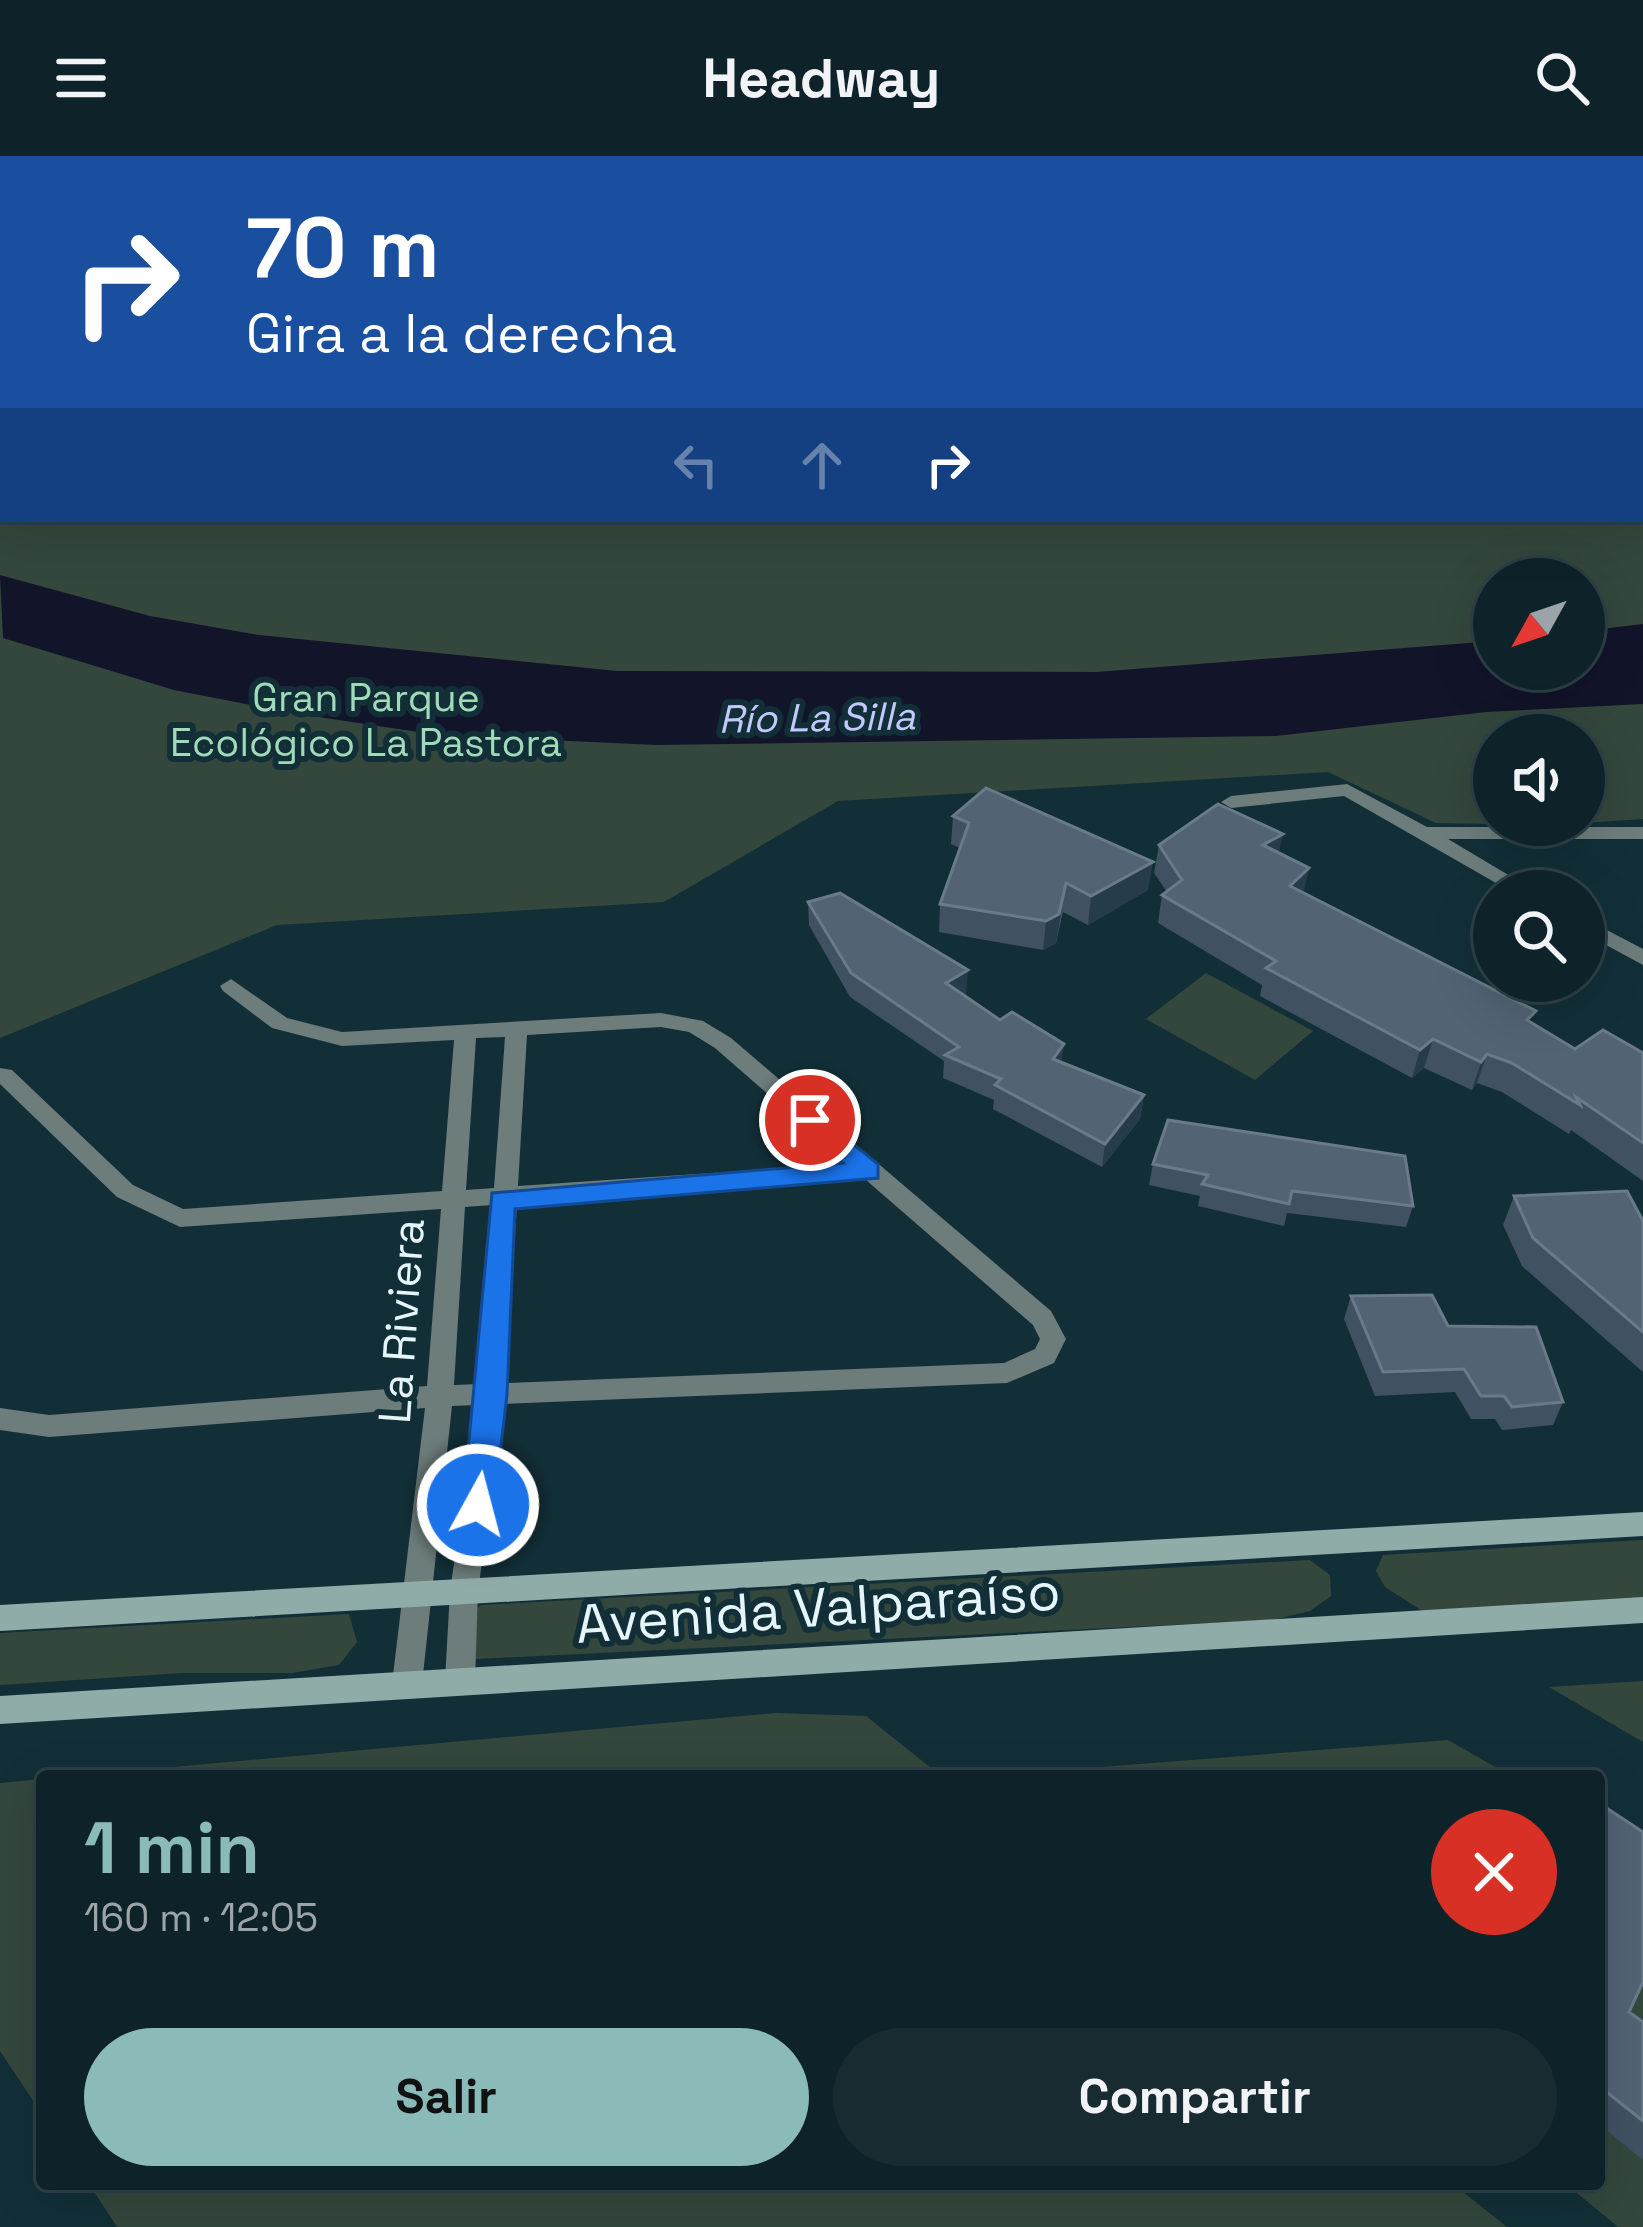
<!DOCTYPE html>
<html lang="es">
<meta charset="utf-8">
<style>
body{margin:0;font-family:"Space Grotesk",sans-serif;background:#172b31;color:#f1f3f6;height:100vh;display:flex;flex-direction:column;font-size:45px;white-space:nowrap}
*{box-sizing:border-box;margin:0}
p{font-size:39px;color:#9ba4a8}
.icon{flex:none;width:66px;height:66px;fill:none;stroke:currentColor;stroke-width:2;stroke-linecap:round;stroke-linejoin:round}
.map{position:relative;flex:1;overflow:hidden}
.drawer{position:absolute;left:36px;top:1614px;width:1569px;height:420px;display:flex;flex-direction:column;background:#0e2329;border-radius:12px;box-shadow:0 12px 48px #0002,0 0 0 3px #2e4046}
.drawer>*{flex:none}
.top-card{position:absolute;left:0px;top:0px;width:1644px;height:366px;box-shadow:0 12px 48px #0002,0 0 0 3px #2e4046;background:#1a4fa0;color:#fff;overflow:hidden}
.needle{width:78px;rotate:230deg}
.controls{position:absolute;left:1473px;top:402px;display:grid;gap:24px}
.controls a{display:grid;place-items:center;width:132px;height:132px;border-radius:50%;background:#0e2329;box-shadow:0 12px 48px #0002,0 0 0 3px #2e4046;font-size:60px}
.pin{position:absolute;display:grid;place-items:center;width:102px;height:102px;color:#fff;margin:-51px;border:6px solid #fff;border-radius:50%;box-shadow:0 3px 12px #0007}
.me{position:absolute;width:132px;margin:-66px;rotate:7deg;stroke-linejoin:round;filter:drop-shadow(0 0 9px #0008)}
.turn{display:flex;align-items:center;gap:42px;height:252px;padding:0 48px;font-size:54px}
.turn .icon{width:156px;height:156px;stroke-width:2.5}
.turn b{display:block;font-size:84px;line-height:102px}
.lanes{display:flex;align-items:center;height:114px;padding:0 48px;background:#0003;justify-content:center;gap:60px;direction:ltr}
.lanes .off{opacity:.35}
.round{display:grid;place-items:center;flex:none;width:126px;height:126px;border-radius:63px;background:#172b31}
.head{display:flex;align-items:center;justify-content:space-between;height:204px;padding:0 48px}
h1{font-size:72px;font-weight:700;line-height:90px;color:#8bbbb9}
.action{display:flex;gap:24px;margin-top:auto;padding:24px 48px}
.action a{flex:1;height:138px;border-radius:72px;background:#8bbbb9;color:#111;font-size:48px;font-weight:700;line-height:138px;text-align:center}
.action a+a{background:#172b31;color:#f1f3f6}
header{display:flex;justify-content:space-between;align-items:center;height:156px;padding:0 48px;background:#0e2329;font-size:54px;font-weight:700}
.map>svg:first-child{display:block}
.green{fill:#34473c;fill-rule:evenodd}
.water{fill:#12142a}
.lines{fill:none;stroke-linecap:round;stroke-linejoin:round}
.street{fill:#6c7d7b;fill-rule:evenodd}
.secondary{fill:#90aca9;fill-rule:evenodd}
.wall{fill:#405162}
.shaded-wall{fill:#263c4a}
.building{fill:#526373;stroke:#697a88;stroke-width:3}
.route{fill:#1a73e8;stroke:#114b97;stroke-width:3}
.labels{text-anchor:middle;stroke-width:12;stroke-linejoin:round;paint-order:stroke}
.far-park-label{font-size:39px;fill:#a1dab9;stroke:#122f37}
.far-water-label{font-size:39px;font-style:italic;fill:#c2c9fe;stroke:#122f37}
.street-label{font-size:45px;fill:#e5f6fb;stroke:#122f37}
.near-street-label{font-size:54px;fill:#e5f6fb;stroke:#122f37}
</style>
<header><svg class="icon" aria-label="menu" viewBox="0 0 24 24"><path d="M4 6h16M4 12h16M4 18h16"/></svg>Headway<svg class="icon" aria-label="search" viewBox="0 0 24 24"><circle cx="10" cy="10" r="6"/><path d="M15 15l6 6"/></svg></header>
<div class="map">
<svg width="1643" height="2071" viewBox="0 0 1643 2071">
<rect width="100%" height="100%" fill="#122f37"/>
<!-- green -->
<path class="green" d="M 464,0 L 1643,0 L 1643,663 L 1584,667 L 1584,579 L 1494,579 L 1494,669 L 1535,669 L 1436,667 L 1328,616 L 838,645 L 664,746 L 277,769 L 0,882 L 0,134 L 3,363 L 1641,363 L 1641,3 L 454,3 ZM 1494,423 L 1584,423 L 1584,513 L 1494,513 Z
M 1206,817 L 1313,875 L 1255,924 L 1146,863 Z
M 1643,1384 L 1643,1445 L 1424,1456 L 1385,1431 L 1376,1415 L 1383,1399 Z
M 1310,1404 L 1330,1419 L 1331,1440 L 1310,1455 L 1272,1464 L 476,1503 L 462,1497 L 464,1460 L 481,1449 Z
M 349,1458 L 357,1486 L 339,1509 L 292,1517 L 182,1517 L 0,1529 L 0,1477 Z
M 1643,1525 L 1643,1586 L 1549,1531 Z
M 776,1557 L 866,1560 L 941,1620 L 73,1620 Z
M 1448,1584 L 1511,1620 L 1069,1620 L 1062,1614 Z
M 42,1623 L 42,1958 L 0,1895 L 0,1627 Z
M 1599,1670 L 1643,1695 L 1643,2071 L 1618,2071 L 1566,2028 L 1599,2028 Z
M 89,2028 L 1453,2028 L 1507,2071 L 117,2071 Z"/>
<!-- water -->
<path class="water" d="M 0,419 L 150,460 L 259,479 L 617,515 L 1096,516 L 1494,485 L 1494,513 L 1584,513 L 1584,475 L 1643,468 L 1643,548 L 1486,556 L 1276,580 L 657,589 L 438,579 L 292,557 L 174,534 L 3,482 Z"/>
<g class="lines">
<!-- street -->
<path class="street" d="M 0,53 L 3,53 L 3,61 L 0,61 Z
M 1347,628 L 1427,671 L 1643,671 L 1643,683 L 1448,683 L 1535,735 L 1510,735 L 1344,640 L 1231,652 L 1221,646 L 1231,640 Z
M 1584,762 L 1643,793 L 1643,809 L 1584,777 Z
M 231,823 L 287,862 L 342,876 L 661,857 L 703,865 L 731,882 L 1051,1155 L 1066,1183 L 1054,1207 L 1007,1227 L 504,1248 L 478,1435 L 475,1524 L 471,1534 L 460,1537 L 449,1534 L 445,1524 L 450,1435 L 477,1249 L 452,1250 L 422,1528 L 418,1538 L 407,1541 L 396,1538 L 392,1528 L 425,1252 L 49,1281 L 0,1274 L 0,1252 L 49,1259 L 427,1230 L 441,1053 L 180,1071 L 117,1041 L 0,928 L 0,912 L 12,914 L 133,1029 L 183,1053 L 442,1035 L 454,884 L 342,890 L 272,872 L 223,835 L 220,830 ZM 661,871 L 689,876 L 715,892 L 848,1008 L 518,1030 L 527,879 ZM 505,881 L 494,1032 L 466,1034 L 476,882 ZM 866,1024 L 1033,1169 L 1040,1183 L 1035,1193 L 1004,1207 L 506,1227 L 517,1048 ZM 492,1049 L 480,1228 L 454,1229 L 465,1051 Z"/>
<!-- secondary -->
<path class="secondary" d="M 3,95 L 3,103 L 0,104 L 0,96 Z
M 1643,1356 L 1643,1380 L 0,1475 L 0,1449 Z
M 1643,1441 L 1643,1467 L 0,1568 L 0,1540 Z"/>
</g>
<!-- wall -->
<path class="wall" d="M 953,660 L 1148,734 L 1088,769 L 1063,756 L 1056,787 L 1043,794 L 939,776 L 940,748 L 960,692 L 951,688 Z
M 1159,689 L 1279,697 L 1309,712 L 1303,737 L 1575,893 L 1643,897 L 1643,1025 L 1571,974 L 1569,978 L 1502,936 L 1477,927 L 1472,934 L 1424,912 L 1412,922 L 1260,840 L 1262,829 L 1158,767 L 1162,739 L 1167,736 L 1154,717 Z
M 808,746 L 966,838 L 964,839 L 1062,906 L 1144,939 L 1140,963 L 1102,1011 L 993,953 L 994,944 L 943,922 L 944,905 L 850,841 L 809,769 Z
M 1153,1008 L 1413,1050 L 1406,1071 L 1287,1057 L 1284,1070 L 1198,1050 L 1200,1040 L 1149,1029 Z
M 1514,1040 L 1643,1065 L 1643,1216 L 1522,1110 L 1503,1069 Z
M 1351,1140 L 1448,1170 L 1563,1246 L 1553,1269 L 1502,1274 L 1495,1263 L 1471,1263 L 1455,1236 L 1375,1240 L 1344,1163 Z
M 1599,1647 L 1629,1856 L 1643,1866 L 1643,2004 L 1599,1968 Z"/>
<!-- shaded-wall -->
<path class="shaded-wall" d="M 167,0 L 283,0 L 269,3 L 152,3 Z
M 0,26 L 3,26 L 3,50 L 0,50 Z
M 1283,678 L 1277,706 L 1263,689 Z
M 1153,706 L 1148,734 L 1088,769 L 1091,740 Z
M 1309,712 L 1303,740 L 1290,730 Z
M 1066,727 L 1056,787 L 1043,794 L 1046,765 Z
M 968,814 L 966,838 L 944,850 L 946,827 Z
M 1433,883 L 1424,912 L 1412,922 L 1420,894 Z
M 1064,888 L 1061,911 L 1053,903 Z
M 1487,898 L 1477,927 L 1472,934 L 1481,906 Z
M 1144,939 L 1140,963 L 1102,1011 L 1105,988 Z"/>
<!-- building -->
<path class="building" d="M 0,0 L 167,0 L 152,3 L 3,3 L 3,26 L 0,26 Z
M 986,632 L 1153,706 L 1091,740 L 1066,727 L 1059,758 L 1046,765 L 940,748 L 969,667 L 953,660 Z
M 1218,648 L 1283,678 L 1263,689 L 1309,712 L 1290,730 L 1536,855 L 1527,864 L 1575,893 L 1603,874 L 1643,897 L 1643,987 L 1576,941 L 1580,949 L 1512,907 L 1487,898 L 1481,906 L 1433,883 L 1420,894 L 1266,812 L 1276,805 L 1162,739 L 1182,724 L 1159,689 Z
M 840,737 L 968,814 L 946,827 L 1000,864 L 1012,856 L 1064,888 L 1053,903 L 1144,939 L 1105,988 L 995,929 L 1001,923 L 945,899 L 959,891 L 851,817 L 808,746 Z
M 1168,964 L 1405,1000 L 1413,1050 L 1292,1035 L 1289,1048 L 1202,1028 L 1208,1019 L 1153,1008 Z
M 1627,1035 L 1643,1065 L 1643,1176 L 1533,1082 L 1514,1040 Z
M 1432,1139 L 1448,1170 L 1536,1171 L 1563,1246 L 1512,1251 L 1504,1240 L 1481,1240 L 1464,1213 L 1383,1216 L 1351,1140 Z
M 1599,1647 L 1643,1676 L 1643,1826 L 1629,1856 L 1643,1866 L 1643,1965 L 1599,1930 Z"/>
<!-- route -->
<path class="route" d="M 810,954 L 878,1008 L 878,1022 L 515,1053 L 507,1239 L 494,1349 L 478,1362 L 467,1358 L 463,1349 L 492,1037 L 843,1007 L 801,970 L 797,964 Z"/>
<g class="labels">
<!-- far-park labels -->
<g class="far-park-label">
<text x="366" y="555">Gran Parque<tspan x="366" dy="45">Ecológico La Pastora</tspan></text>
</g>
<!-- far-water labels -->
<g class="far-water-label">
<text transform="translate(817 561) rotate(-1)" y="14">Río La Silla</text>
</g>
<!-- street labels -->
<g class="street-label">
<text transform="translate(401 1165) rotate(-86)" y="16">La Riviera</text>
</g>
<!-- near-street labels -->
<g class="near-street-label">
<text transform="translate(818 1451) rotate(-4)" y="19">Avenida Valparaíso</text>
</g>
</g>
</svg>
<div class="controls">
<a><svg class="needle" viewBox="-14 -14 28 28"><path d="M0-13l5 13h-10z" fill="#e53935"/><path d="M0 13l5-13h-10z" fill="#9ba4a8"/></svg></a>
<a><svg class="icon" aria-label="sound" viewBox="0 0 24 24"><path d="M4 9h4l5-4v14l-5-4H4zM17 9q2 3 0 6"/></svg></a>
<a><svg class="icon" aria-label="search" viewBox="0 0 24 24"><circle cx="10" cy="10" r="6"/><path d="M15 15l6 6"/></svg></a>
</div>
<div class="pin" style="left:810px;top:964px;background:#d93025"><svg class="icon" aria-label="arrive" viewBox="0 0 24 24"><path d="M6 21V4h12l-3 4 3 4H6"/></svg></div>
<svg class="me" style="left:478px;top:1349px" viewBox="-20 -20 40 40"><circle r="17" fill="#1a73e8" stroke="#fff" stroke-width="3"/><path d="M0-11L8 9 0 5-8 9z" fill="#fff"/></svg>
<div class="top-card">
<div class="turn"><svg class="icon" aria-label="right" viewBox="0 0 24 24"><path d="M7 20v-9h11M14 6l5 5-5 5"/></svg><div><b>70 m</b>Gira a la derecha</div></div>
<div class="lanes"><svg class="icon off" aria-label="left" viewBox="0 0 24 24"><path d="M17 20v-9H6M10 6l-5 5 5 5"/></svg><svg class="icon off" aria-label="ahead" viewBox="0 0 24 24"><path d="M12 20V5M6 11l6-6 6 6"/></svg><svg class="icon" aria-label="right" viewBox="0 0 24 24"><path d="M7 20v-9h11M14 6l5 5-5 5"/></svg></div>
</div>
<section class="drawer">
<div class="head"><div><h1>1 min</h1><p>160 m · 12:05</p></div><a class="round" style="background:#d93025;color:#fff"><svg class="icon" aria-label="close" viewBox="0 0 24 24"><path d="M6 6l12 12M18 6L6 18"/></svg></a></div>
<div class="action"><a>Salir</a><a>Compartir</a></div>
</section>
</div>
